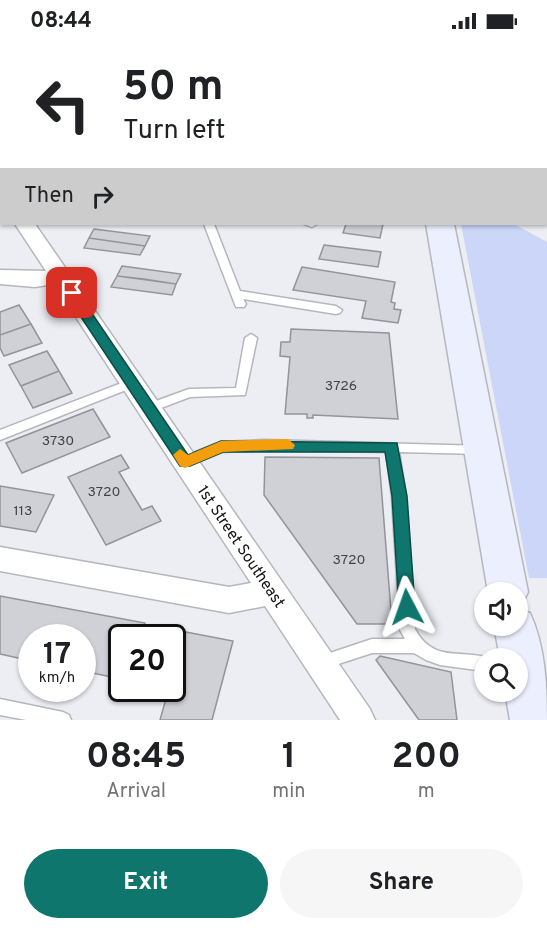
<!DOCTYPE html>
<style>
body{margin:0;font-family:Overpass,sans-serif;background:#f6f6f6;color:#202124;height:100vh;display:flex;flex-direction:column;font-size:22px;white-space:nowrap}
*{box-sizing:border-box;margin:0}
p{font-size:20px;color:#757577}
.icon{flex:none;width:33px;height:33px;fill:none;stroke:currentColor;stroke-width:2;stroke-linecap:round;stroke-linejoin:round}
.map{position:relative;height:678px;overflow:hidden}
.details{display:flex;flex-direction:column;background:#fff;flex:1}
.details>*{flex:none}
.guide{position:absolute;left:0px;top:0px;width:548px;height:183px;box-shadow:0 2px 4px #0004;background:#fff;color:#202124;overflow:hidden}
.buttons{position:absolute;left:474px;top:540px;display:grid;gap:12px}
.buttons a{display:grid;place-items:center;width:54px;height:54px;border-radius:50%;background:#fff;box-shadow:0 2px 4px #0004;font-size:30px}
.speed{position:absolute;left:18px;top:582px;display:flex;gap:12px;font-size:30px;font-weight:700;text-align:center}
.speed>*{display:grid;place-content:center;width:78px;height:78px;border-radius:50%;background:#fff;box-shadow:0 2px 4px #0004;line-height:1}
.speed small{font-size:15px;font-weight:400}
.speed .limit{border:3px solid #111;border-radius:9px;background:#fff;color:#111}
.pin{position:absolute;display:grid;place-items:center;width:51px;height:51px;color:#fff;margin:-26px;border-radius:12px;box-shadow:0 3px 9px #0006}
.me{position:absolute;width:66px;margin:-33px;rotate:356deg;stroke-linejoin:round;filter:drop-shadow(0 0 4px #0008)}
.turn{display:flex;align-items:center;gap:21px;height:126px;padding:0 24px;font-size:27px}
.turn .icon{width:78px;height:78px;stroke-width:2.5}
.turn b{display:block;font-size:42px;line-height:51px}
.then{display:flex;align-items:center;height:57px;padding:0 24px;background:#0003;gap:12px;font-size:22px}
.eta{display:flex;justify-content:space-evenly;align-items:center;height:102px;text-align:center}
.eta b{font-size:36px;font-weight:700;line-height:42px}
.action{display:flex;gap:12px;margin-top:auto;padding:12px 24px}
.action a{flex:1;height:69px;border-radius:36px;background:#0f766e;color:#fff;font-size:24px;font-weight:700;line-height:69px;text-align:center}
.action a+a{background:#f6f6f6;color:#202124}
.status{display:flex;justify-content:space-between;align-items:center;height:42px;padding:0 30px;background:#fff;direction:ltr}
.status svg{height:16px;fill:currentColor}
.map>svg:first-child{display:block}
.green{fill:#cbd6f9}
.building{fill:#cfd1d7;stroke:#929499;stroke-width:1.5}
.lines{fill:none;stroke-linecap:round;stroke-linejoin:round}
.lane-casing{stroke:#b5b7bc;stroke-width:3}
.street-casing{stroke:#b5b7bc;stroke-width:3}
.secondary-casing{stroke:#b5b7bc;stroke-width:3}
.primary-casing{stroke:#ccc;stroke-width:3}
.lane{fill:#fff;fill-rule:evenodd}
.street{fill:#fff;fill-rule:evenodd}
.secondary{fill:#ecf0fe;fill-rule:evenodd}
.primary{fill:#d8e0fc;fill-rule:evenodd}
.route{fill:#0f766e;stroke:#0a4d48;stroke-width:1.5}
.slow{fill:#f59e0b}
.labels{text-anchor:middle;stroke-width:6;stroke-linejoin:round;paint-order:stroke}
.number-label{font-size:14px;fill:#444447}
.street-label{font-size:16px;fill:#151517;stroke:#fff}
</style>
<div class="status"><b>08:44</b><svg viewBox="0 0 49 12"><path d="M0 12V9h3v3zM5 12V6h3v6zM10 12V3h3v9zM15 12V0h3v12zM26 1h20v11H26zM47 4h2v5h-2z"/></svg></div>
<div class="map">
<svg width="547" height="678" viewBox="0 0 547 678">
<rect width="100%" height="100%" fill="#eceef4"/>
<!-- green -->
<path class="green" d="M 461,182 L 514,182 L 547,200 L 547,536 L 529,536 Z"/>
<!-- building -->
<path class="building" d="M 346,182 L 383,182 L 380,196 L 343,191 Z
M 94,187 L 150,194 L 145,204 L 89,196 Z
M 89,196 L 145,204 L 140,213 L 84,206 Z
M 324,203 L 381,210 L 378,225 L 319,217 Z
M 122,224 L 181,232 L 176,242 L 117,234 Z
M 302,225 L 395,240 L 391,260 L 395,261 L 394,267 L 401,268 L 398,281 L 362,276 L 366,259 L 293,248 Z
M 117,234 L 144,237 L 176,242 L 172,253 L 111,245 Z
M 19,263 L 31,282 L 0,293 L 0,270 Z
M 31,282 L 42,301 L 4,314 L 0,306 L 0,293 Z
M 291,287 L 389,291 L 398,377 L 313,373 L 313,376 L 307,376 L 307,372 L 285,372 L 290,315 L 280,314 L 281,300 L 290,300 Z
M 47,309 L 59,329 L 21,344 L 9,323 Z
M 59,329 L 72,351 L 33,366 L 21,344 Z
M 93,367 L 110,395 L 22,431 L 6,401 Z
M 121,413 L 129,426 L 119,430 L 142,468 L 152,464 L 161,479 L 106,503 L 68,435 Z
M 265,415 L 379,416 L 392,582 L 357,582 L 264,453 Z
M 0,444 L 54,453 L 36,490 L 0,484 Z
M 0,554 L 145,581 L 140,596 L 122,596 L 122,637 L 82,629 L 82,596 L 32,596 L 32,619 L 0,612 Z
M 186,590 L 233,599 L 212,678 L 160,678 L 169,646 L 172,646 L 172,636 Z
M 380,614 L 451,630 L 457,678 L 419,678 L 376,618 Z"/>
<g class="lines">
<!-- lane casing -->
<g class="lane-casing">
<path id="lane" d="M 28,0 L 36,0 L 37,2 L 29,2 Z
M 334,0 L 351,0 L 331,2 Z
M 488,0 L 496,0 L 487,2 Z
M 204,182 L 214,182 L 240,249 L 336,264 L 342,268 L 340,271 L 336,272 L 243,257 L 246,262 L 244,265 L 236,265 Z
M 304,182 L 317,182 L 312,185 Z
M 251,292 L 257,296 L 245,353 L 190,355 L 153,369 L 145,369 L 143,366 L 145,363 L 189,347 L 236,346 L 245,296 Z
M 132,337 L 138,341 L 136,344 L 0,398 L 0,388 Z
M 265,398 L 485,404 L 486,407 L 485,410 L 480,412 L 399,410 L 406,455 L 415,587 C 433,621 460,607 488,616 L 484,616 L 484,629 L 440,623 L 426,618 L 414,611 L 372,611 L 320,628 L 315,626 L 312,621 L 315,616 L 372,597 L 405,597 L 400,588 L 392,455 L 386,410 L 265,408 L 222,410 L 185,425 L 180,424 L 178,420 L 180,416 L 221,400 Z
M 0,657 L 63,670 L 69,673 L 71,678 L 26,678 L 0,673 Z"/>
</g>
<!-- street casing -->
<g class="street-casing">
<path id="street" d="M 159,0 L 175,0 L 176,2 L 160,2 Z
M 0,40 L 2,40 L 2,50 L 0,50 Z
M 0,139 L 2,140 L 2,153 L 0,152 Z
M 15,182 L 35,182 L 370,667 L 375,678 L 340,678 L 265,564 L 229,571 L 0,529 L 0,505 L 229,545 L 251,541 L 54,242 L 35,245 L 0,242 L 0,228 L 46,229 Z"/>
</g>
<!-- secondary casing -->
<g class="secondary-casing">
<path id="secondary" d="M 426,182 L 454,182 L 528,550 L 522,562 L 518,564 L 518,550 L 488,550 Z
M 518,567 L 530,571 C 545,604 547,642 547,678 L 510,678 L 505,650 L 518,650 L 518,616 L 500,616 L 494,584 L 518,584 Z"/>
</g>
<!-- primary casing -->
<g class="primary-casing">
<path id="primary" d="M 343,0 L 365,0 L 366,2 L 344,2 Z
M 546,148 L 547,148 L 547,165 L 546,165 Z"/>
</g>
<!-- lane -->
<use href="#lane" class="lane"/>
<!-- street -->
<use href="#street" class="street"/>
<!-- secondary -->
<use href="#secondary" class="secondary"/>
<!-- primary -->
<use href="#primary" class="primary"/>
</g>
<!-- route -->
<path class="route" d="M 72,247 L 76,248 L 188,413 L 221,399 L 397,401 L 407,454 L 415,565 L 413,571 L 407,573 L 401,571 L 399,565 L 392,454 L 385,410 L 223,410 L 190,424 L 180,424 L 65,251 Z"/>
<!-- slow -->
<path class="slow" d="M 288,397 L 295,403 L 293,407 L 223,410 L 185,426 L 180,424 L 173,413 L 180,407 L 188,413 L 221,399 Z"/>
<g class="labels">
<!-- number labels -->
<g class="number-label">
<text x="341" y="348">3726</text>
<text x="58" y="403">3730</text>
<text x="104" y="454">3720</text>
<text x="23" y="473">113</text>
<text x="349" y="522">3720</text>
</g>
<!-- street labels -->
<g class="street-label">
<text transform="translate(242 504) rotate(56)" y="6">1st Street Southeast</text>
</g>
</g>
</svg>
<div class="buttons">
<a><svg class="icon" aria-label="sound" viewBox="0 0 24 24"><path d="M4 9h4l5-4v14l-5-4H4zM17 9q2 3 0 6"/></svg></a>
<a><svg class="icon" aria-label="search" viewBox="0 0 24 24"><circle cx="10" cy="10" r="6"/><path d="M15 15l6 6"/></svg></a>
</div>
<div class="speed"><div>17<small>km/h</small></div><div class="limit">20</div></div>
<div class="pin" style="left:72px;top:251px;background:#d93025"><svg class="icon" aria-label="arrive" viewBox="0 0 24 24"><path d="M6 21V4h12l-3 4 3 4H6"/></svg></div>
<svg class="me" style="left:407px;top:565px" viewBox="-20 -20 40 40"><path d="M0-17L14 15 0 8-14 15z" fill="#0f766e" stroke="#fff" stroke-width="4"/></svg>
<div class="guide">
<div class="turn"><svg class="icon" aria-label="left" viewBox="0 0 24 24"><path d="M17 20v-9H6M10 6l-5 5 5 5"/></svg><div><b>50 m</b>Turn left</div></div>
<div class="then">Then<svg class="icon" aria-label="right" viewBox="0 0 24 24"><path d="M7 20v-9h11M14 6l5 5-5 5"/></svg></div>
</div>
</div>
<section class="details">
<div class="eta">
<div><b>08:45</b><p>Arrival</p></div>
<div><b>1</b><p>min</p></div>
<div><b>200</b><p>m</p></div>
</div>
<div class="action"><a>Exit</a><a>Share</a></div>
</section>
